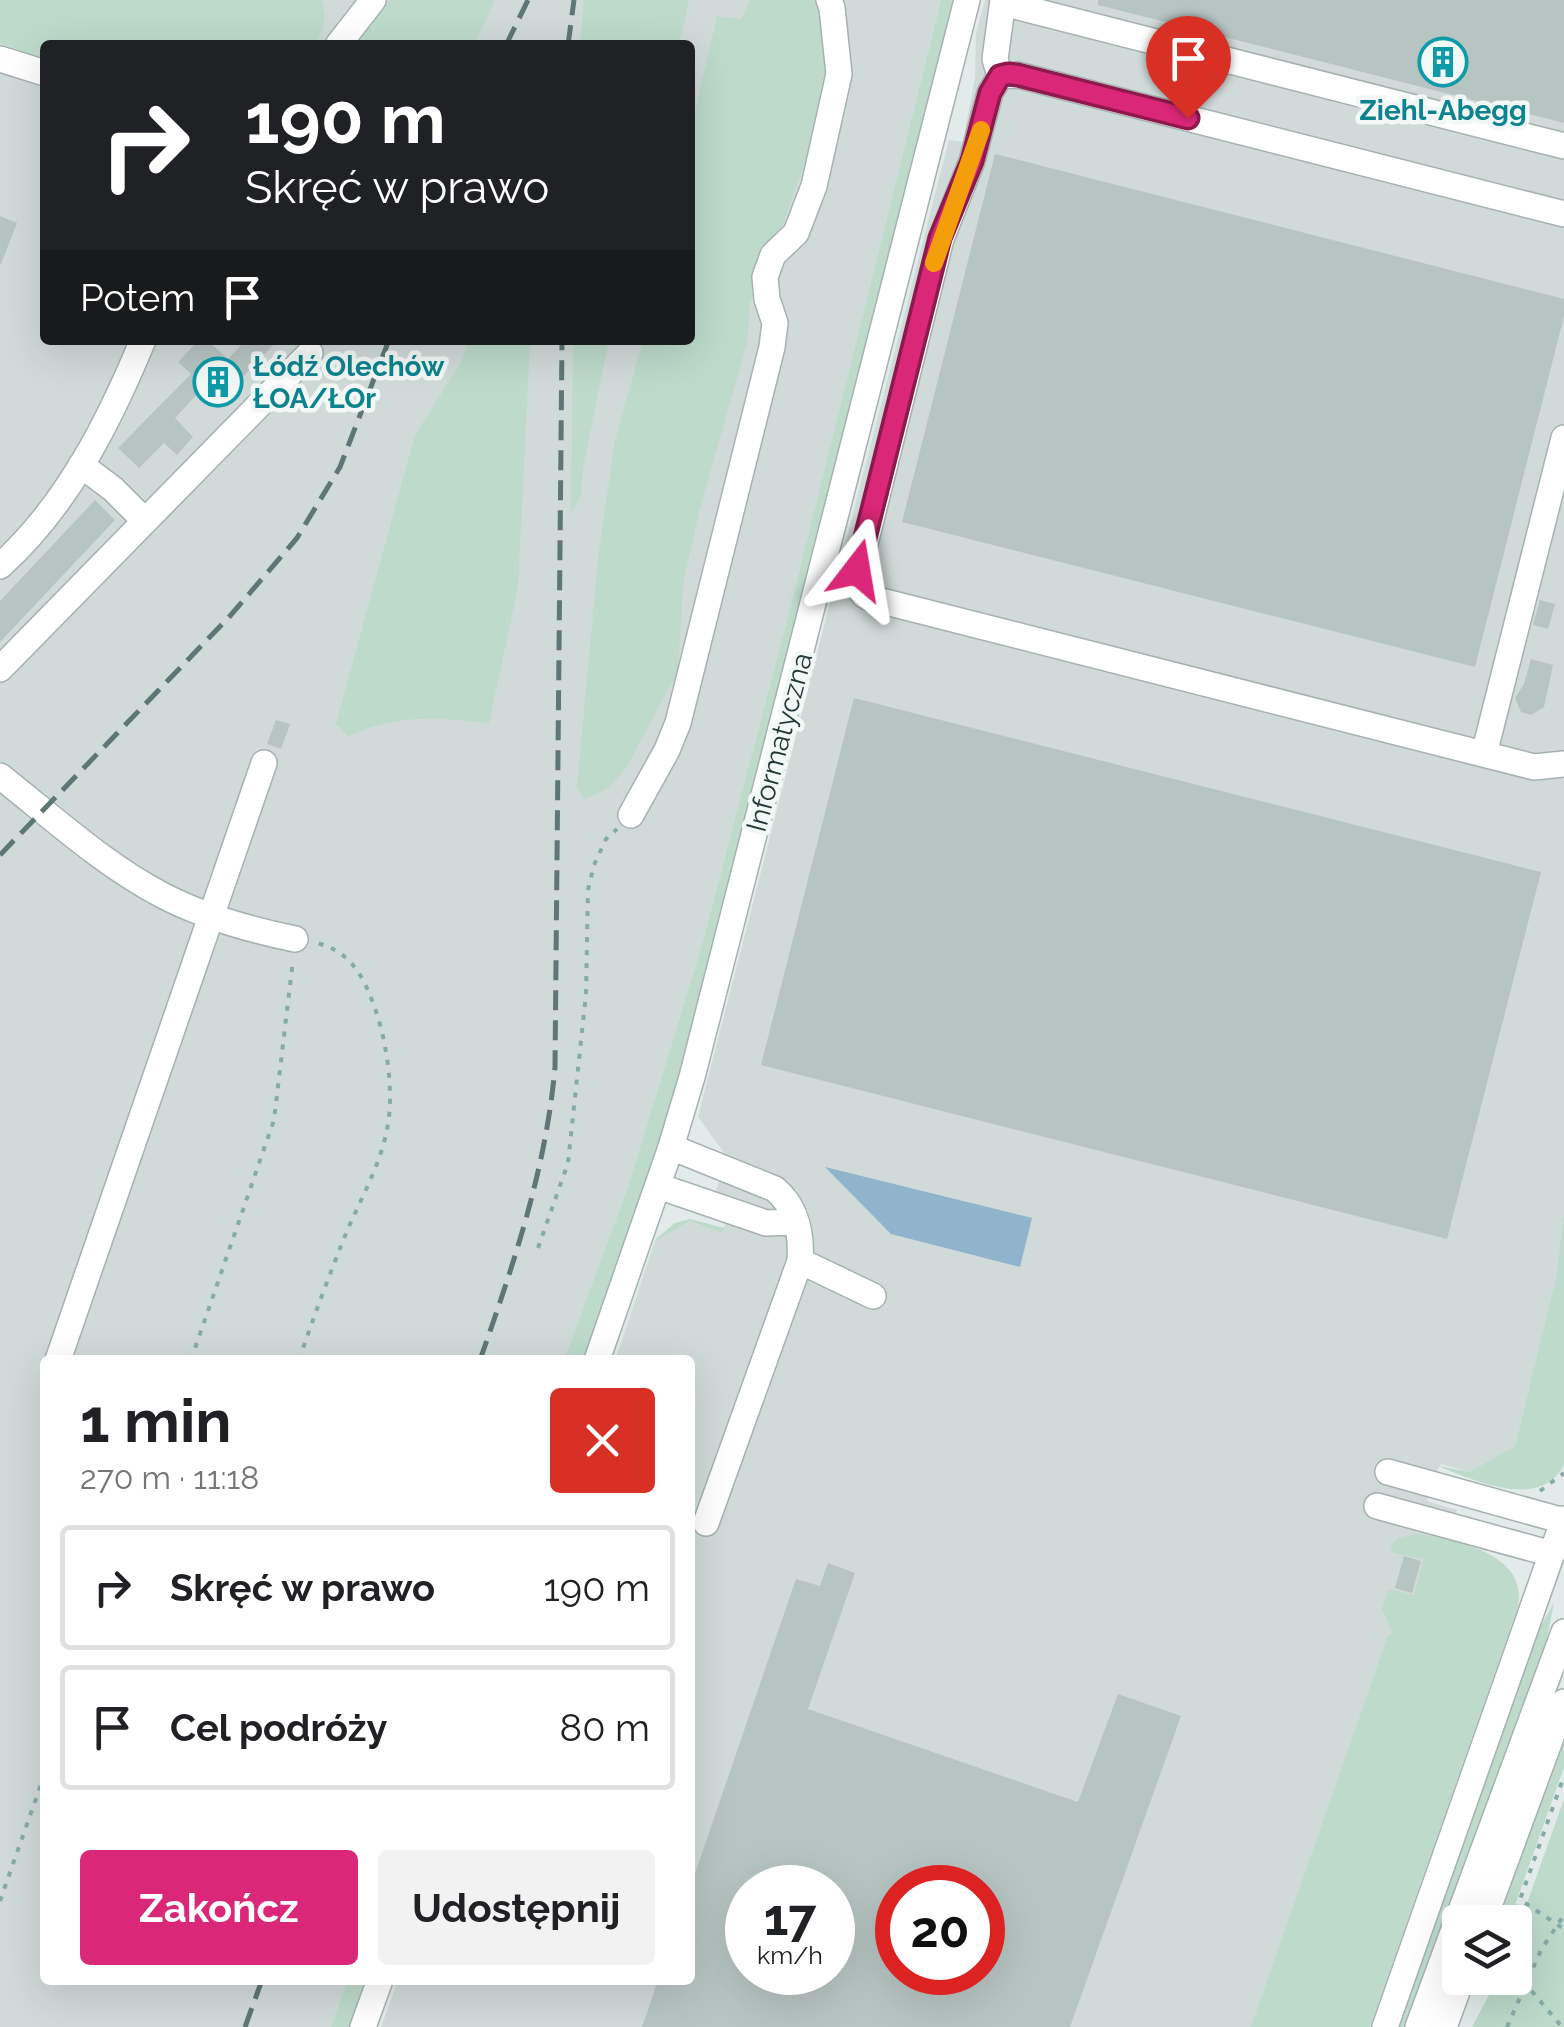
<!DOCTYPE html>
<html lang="pl">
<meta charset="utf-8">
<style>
body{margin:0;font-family:Raleway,sans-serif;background:#f2f2f2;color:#202124;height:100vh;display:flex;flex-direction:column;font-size:38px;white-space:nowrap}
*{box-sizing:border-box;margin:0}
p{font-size:32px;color:#757577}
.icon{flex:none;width:55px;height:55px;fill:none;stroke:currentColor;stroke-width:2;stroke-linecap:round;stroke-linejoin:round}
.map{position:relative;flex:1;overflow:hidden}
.panel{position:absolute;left:40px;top:1355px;width:655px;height:630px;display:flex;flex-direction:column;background:#fff;border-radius:10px;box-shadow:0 10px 40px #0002}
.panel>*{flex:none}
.hud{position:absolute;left:40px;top:40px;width:655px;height:305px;border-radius:10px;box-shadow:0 10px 40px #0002;background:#202124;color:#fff;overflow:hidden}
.fabs{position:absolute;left:1442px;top:1905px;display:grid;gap:20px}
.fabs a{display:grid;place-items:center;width:90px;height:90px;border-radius:10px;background:#fff;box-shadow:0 10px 40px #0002;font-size:50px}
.speed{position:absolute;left:725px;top:1865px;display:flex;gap:20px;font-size:50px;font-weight:700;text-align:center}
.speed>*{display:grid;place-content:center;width:130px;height:130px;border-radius:50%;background:#fff;box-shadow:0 10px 40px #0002;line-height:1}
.speed small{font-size:25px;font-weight:400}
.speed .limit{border:15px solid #d22;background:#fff;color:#111}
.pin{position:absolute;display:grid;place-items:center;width:85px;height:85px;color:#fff;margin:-102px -42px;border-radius:50% 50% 50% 0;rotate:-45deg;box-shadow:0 0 10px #0007}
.pin .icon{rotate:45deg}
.me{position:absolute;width:110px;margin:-55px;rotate:14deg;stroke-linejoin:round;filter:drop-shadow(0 0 8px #0008)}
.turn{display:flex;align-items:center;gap:35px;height:210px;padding:0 40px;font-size:45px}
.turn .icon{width:130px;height:130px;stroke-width:2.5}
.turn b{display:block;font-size:70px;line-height:85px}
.then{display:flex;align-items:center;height:95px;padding:0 40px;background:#0003;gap:20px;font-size:38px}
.round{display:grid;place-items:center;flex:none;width:105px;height:105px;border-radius:10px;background:#f2f2f2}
.head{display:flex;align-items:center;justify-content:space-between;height:170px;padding:0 40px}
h1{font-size:60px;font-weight:700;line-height:75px}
.action{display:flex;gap:20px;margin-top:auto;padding:20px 40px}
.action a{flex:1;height:115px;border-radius:10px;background:#db2777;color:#fff;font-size:40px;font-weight:700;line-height:115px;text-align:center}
.action a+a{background:#f2f2f2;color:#202124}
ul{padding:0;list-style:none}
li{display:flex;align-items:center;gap:30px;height:125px;margin:0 20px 15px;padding:0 20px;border:5px solid #e0e0e0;border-radius:10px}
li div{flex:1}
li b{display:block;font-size:38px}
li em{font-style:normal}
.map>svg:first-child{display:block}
.built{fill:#d0dad8;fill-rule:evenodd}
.green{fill:#bddacb}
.water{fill:#8fb4cb}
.building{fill:#b7c5c2;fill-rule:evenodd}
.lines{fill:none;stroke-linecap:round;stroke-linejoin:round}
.minor-casing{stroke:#a5b2b1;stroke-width:28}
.path{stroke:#85aba8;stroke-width:4;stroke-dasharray:5 8;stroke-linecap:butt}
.minor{stroke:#fff;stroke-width:25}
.rail{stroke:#5e7675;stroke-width:5;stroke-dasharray:20 10;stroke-linecap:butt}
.route-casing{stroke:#8e194d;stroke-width:25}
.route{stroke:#db2777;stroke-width:18}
.slow{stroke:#f59e0b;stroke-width:18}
.labels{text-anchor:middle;stroke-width:9;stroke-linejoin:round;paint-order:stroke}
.culture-label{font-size:28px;font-weight:bold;fill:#0d838f;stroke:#f2f8f6}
.street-label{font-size:28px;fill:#243a39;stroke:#f2f8f6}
</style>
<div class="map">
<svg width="1564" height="2027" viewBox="0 0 1564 2027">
<rect width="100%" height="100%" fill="#e2ebe9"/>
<!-- built -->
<path class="built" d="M 0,0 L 941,0 L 791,605 L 701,948 L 628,1187 L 564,1360 L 45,1360 L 45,1980 L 347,1980 L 331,2027 L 0,2027 ZM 45,45 L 690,45 L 690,340 L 45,340 Z
M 985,0 L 1564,0 L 1564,1211 L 1556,1278 L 1515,1446 L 1469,1472 L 1441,1464 L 1431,1483 L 1427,1501 L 1457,1510 L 1332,2027 L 381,2027 L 398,1980 L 690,1980 L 690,1360 L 615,1360 L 656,1241 L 690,1221 L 722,1233 L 733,1200 L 715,1193 L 728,1158 L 698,1117 L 949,140 L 963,142 L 975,77 L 976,33 ZM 748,1888 L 832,1888 L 832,1972 L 748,1972 ZM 898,1888 L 982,1888 L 982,1972 L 898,1972 Z"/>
<!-- green -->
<path class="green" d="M 0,0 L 321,0 C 328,15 324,31 314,45 L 45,45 L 45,60 L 0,43 Z
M 390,0 L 495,0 L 474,45 L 355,45 Z
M 584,0 L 689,0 L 679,45 L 580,45 Z
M 750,0 L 813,0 L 822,19 L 831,85 L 784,221 L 760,273 L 750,304 L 747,342 L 699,512 L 683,584 L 678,671 L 626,768 L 607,789 L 584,799 L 577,788 L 599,551 L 615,441 L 643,340 L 690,340 L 690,134 L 717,16 L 741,19 Z
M 941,0 L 958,0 L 677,1097 L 588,1360 L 564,1360 L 628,1187 L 701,948 L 791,605 Z
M 469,340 L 530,340 L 518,586 L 489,723 C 435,717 398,714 348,736 L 336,724 L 415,435 L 462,361 Z
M 573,340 L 609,340 L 583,467 L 581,496 L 571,512 Z
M 1564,1211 L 1564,1465 C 1541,1509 1481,1483 1445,1469 L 1439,1466 L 1469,1472 L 1515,1446 L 1556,1278 Z
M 690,1219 L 724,1228 L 722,1233 L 690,1221 L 656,1241 L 613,1360 L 656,1239 L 675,1223 Z
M 1416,1534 C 1456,1540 1532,1554 1517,1610 L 1370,2027 L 1251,2027 L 1388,1636 L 1393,1633 L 1382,1609 L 1389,1589 L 1414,1595 L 1424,1559 L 1394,1553 L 1390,1546 L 1399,1538 Z
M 1554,1602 L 1544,1653 L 1405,2027 L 1395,2027 L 1536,1629 L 1539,1630 Z
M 1564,1735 L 1564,1767 L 1509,1922 L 1495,1922 Z
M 1564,1799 L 1564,2027 L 1472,2027 L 1498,1978 L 1515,1978 L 1515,1937 Z
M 347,1980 L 372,1980 L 355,2027 L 331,2027 Z"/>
<!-- water -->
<path class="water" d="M 825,1167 L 1032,1218 L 1020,1267 L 891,1234 Z"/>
<!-- building -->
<path class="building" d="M 1098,0 L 1564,0 L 1564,123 L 1098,5 Z
M 995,154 L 1564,299 L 1564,316 L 1475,667 L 902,522 Z
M 0,216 L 17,223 L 1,264 L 0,264 Z
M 199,340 L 207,340 L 228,359 L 246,340 L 278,340 L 219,402 L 204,387 L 175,418 L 193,437 L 177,455 L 164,443 L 139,468 L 118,448 L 191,374 L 178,362 Z
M 95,500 L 115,520 L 0,642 L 0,601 Z
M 1540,600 L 1555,604 L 1548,629 L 1533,625 Z
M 1531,659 L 1553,665 L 1544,707 L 1531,715 L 1521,712 L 1515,698 L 1524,684 Z
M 854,698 L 1541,872 L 1447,1239 L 761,1065 Z
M 276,720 L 290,724 L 281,749 L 267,744 Z
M 1404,1556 L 1421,1561 L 1412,1593 L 1395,1588 Z
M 828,1563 L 855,1573 L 808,1709 L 1078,1802 L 1118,1694 L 1181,1716 L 1070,2027 L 642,2027 L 658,1980 L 690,1980 L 690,1888 L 796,1579 L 820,1586 ZM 748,1888 L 832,1888 L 832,1972 L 748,1972 ZM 898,1888 L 982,1888 L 982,1972 L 898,1972 Z"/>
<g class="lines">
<!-- minor casing -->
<g class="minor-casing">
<path id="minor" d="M 1003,3 L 1564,146
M 338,45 L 373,0
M 0,59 L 45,73
M 1000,76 L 995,59 L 1003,0
M 1564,214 L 1018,75 L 1000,76 L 990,93 L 972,161 L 941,239 L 856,580 L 864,595 L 870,598 L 1534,767 L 1564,764
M 81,465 L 113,489 L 145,521
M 0,566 C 67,506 109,422 143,340
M 0,669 L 310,353
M 1484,754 L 1564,438
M 0,776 C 52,817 103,864 162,895 C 202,916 251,930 295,939
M 631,815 L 667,750 L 678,723 L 772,347 L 775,323 L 767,299 L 765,277 L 773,255 L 796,233 L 814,186 L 839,74 L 832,8 L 829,0
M 671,1147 L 775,1189 C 796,1207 802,1234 800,1261 L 706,1523
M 658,1186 L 766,1223 L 796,1222
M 800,1261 L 873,1296
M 58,1360 L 264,763
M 597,1360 L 671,1147 L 692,1077 L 967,0
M 1388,1472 L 1564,1521
M 1377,1506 L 1552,1554
M 1483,1922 L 1564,1702
M 363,2027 L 380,1980
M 1385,2027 L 1564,1519
M 1418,2027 L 1564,1632
M 1444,2027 L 1462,1978"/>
</g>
<!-- path -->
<path class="path" d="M 538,1248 L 568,1163 L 586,994 L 588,890 L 594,865 L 606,839 L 617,829
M 191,1360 L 274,1120 L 293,960
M 299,1360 C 314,1316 330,1273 347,1231 C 362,1196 382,1162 388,1124 C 394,1089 386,1036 373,1003 C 361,971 348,950 313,942
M 1540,1491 L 1564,1473
M 0,1901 L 45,1773
M 1525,1903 L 1564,1929
M 1512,1922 L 1564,1776
M 1515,1971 L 1562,2027
M 1481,1991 L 1489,1978
M 1507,2027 L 1541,1950 L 1564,1915"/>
<!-- minor -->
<use href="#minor" class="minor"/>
<!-- rail -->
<path class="rail" d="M 506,45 L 528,0
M 568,45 L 574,0
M 0,855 L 230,616 L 297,538 L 340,467 L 389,340
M 480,1360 C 514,1263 546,1169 555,1067 L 562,340
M 245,2027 L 262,1980"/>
</g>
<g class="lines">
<!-- route casing -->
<g class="route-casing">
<path id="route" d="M 857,570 L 940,238 L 972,161 L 990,93 L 1000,76 L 1008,74 L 1018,75 L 1188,118"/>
</g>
<!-- route -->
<use href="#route" class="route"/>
<!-- slow -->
<path class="slow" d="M 934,263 L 981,130"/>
</g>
<!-- icons -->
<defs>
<g id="building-ring" transform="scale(2.5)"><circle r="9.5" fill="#f2f8f6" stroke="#0f9aa8" stroke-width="1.5"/><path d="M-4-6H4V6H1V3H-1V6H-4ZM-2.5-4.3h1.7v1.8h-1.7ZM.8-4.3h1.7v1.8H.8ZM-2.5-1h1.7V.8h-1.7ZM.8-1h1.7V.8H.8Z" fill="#0f9aa8"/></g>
</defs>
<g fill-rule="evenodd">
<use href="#building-ring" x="1443" y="62"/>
<use href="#building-ring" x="218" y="382"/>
</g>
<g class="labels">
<!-- culture labels -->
<g class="culture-label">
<text x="1443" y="120">Ziehl-Abegg</text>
<text x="253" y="376" text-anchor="start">Łódź Olechów<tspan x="253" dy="32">ŁOA/ŁOr</tspan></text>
</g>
<!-- street labels -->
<g class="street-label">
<text transform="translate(779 742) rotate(-75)" y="10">Informatyczna</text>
</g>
</g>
</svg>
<div class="fabs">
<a><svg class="icon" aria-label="layers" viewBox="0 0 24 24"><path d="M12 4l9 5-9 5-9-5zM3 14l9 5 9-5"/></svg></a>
</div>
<div class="speed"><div>17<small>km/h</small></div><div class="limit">20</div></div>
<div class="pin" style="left:1188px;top:118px;background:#d93025"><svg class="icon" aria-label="arrive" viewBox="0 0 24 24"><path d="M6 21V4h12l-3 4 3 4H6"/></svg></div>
<svg class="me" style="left:857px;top:570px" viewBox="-20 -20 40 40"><path d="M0-17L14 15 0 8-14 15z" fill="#db2777" stroke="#fff" stroke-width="4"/></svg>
<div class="hud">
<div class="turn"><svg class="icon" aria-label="right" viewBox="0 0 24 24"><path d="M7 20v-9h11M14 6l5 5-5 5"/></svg><div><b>190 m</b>Skręć w prawo</div></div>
<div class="then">Potem<svg class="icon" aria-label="arrive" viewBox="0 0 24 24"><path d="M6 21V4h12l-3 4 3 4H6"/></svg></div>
</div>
<section class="panel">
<div class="head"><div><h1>1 min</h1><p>270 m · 11:18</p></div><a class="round" style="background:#d93025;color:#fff"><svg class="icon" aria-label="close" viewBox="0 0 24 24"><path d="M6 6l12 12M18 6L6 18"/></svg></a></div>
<ul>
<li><svg class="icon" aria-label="right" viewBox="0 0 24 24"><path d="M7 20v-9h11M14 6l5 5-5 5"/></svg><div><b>Skręć w prawo</b></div><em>190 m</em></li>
<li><svg class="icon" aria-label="arrive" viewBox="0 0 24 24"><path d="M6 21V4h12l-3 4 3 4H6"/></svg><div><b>Cel podróży</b></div><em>80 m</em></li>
</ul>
<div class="action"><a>Zakończ</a><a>Udostępnij</a></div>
</section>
</div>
